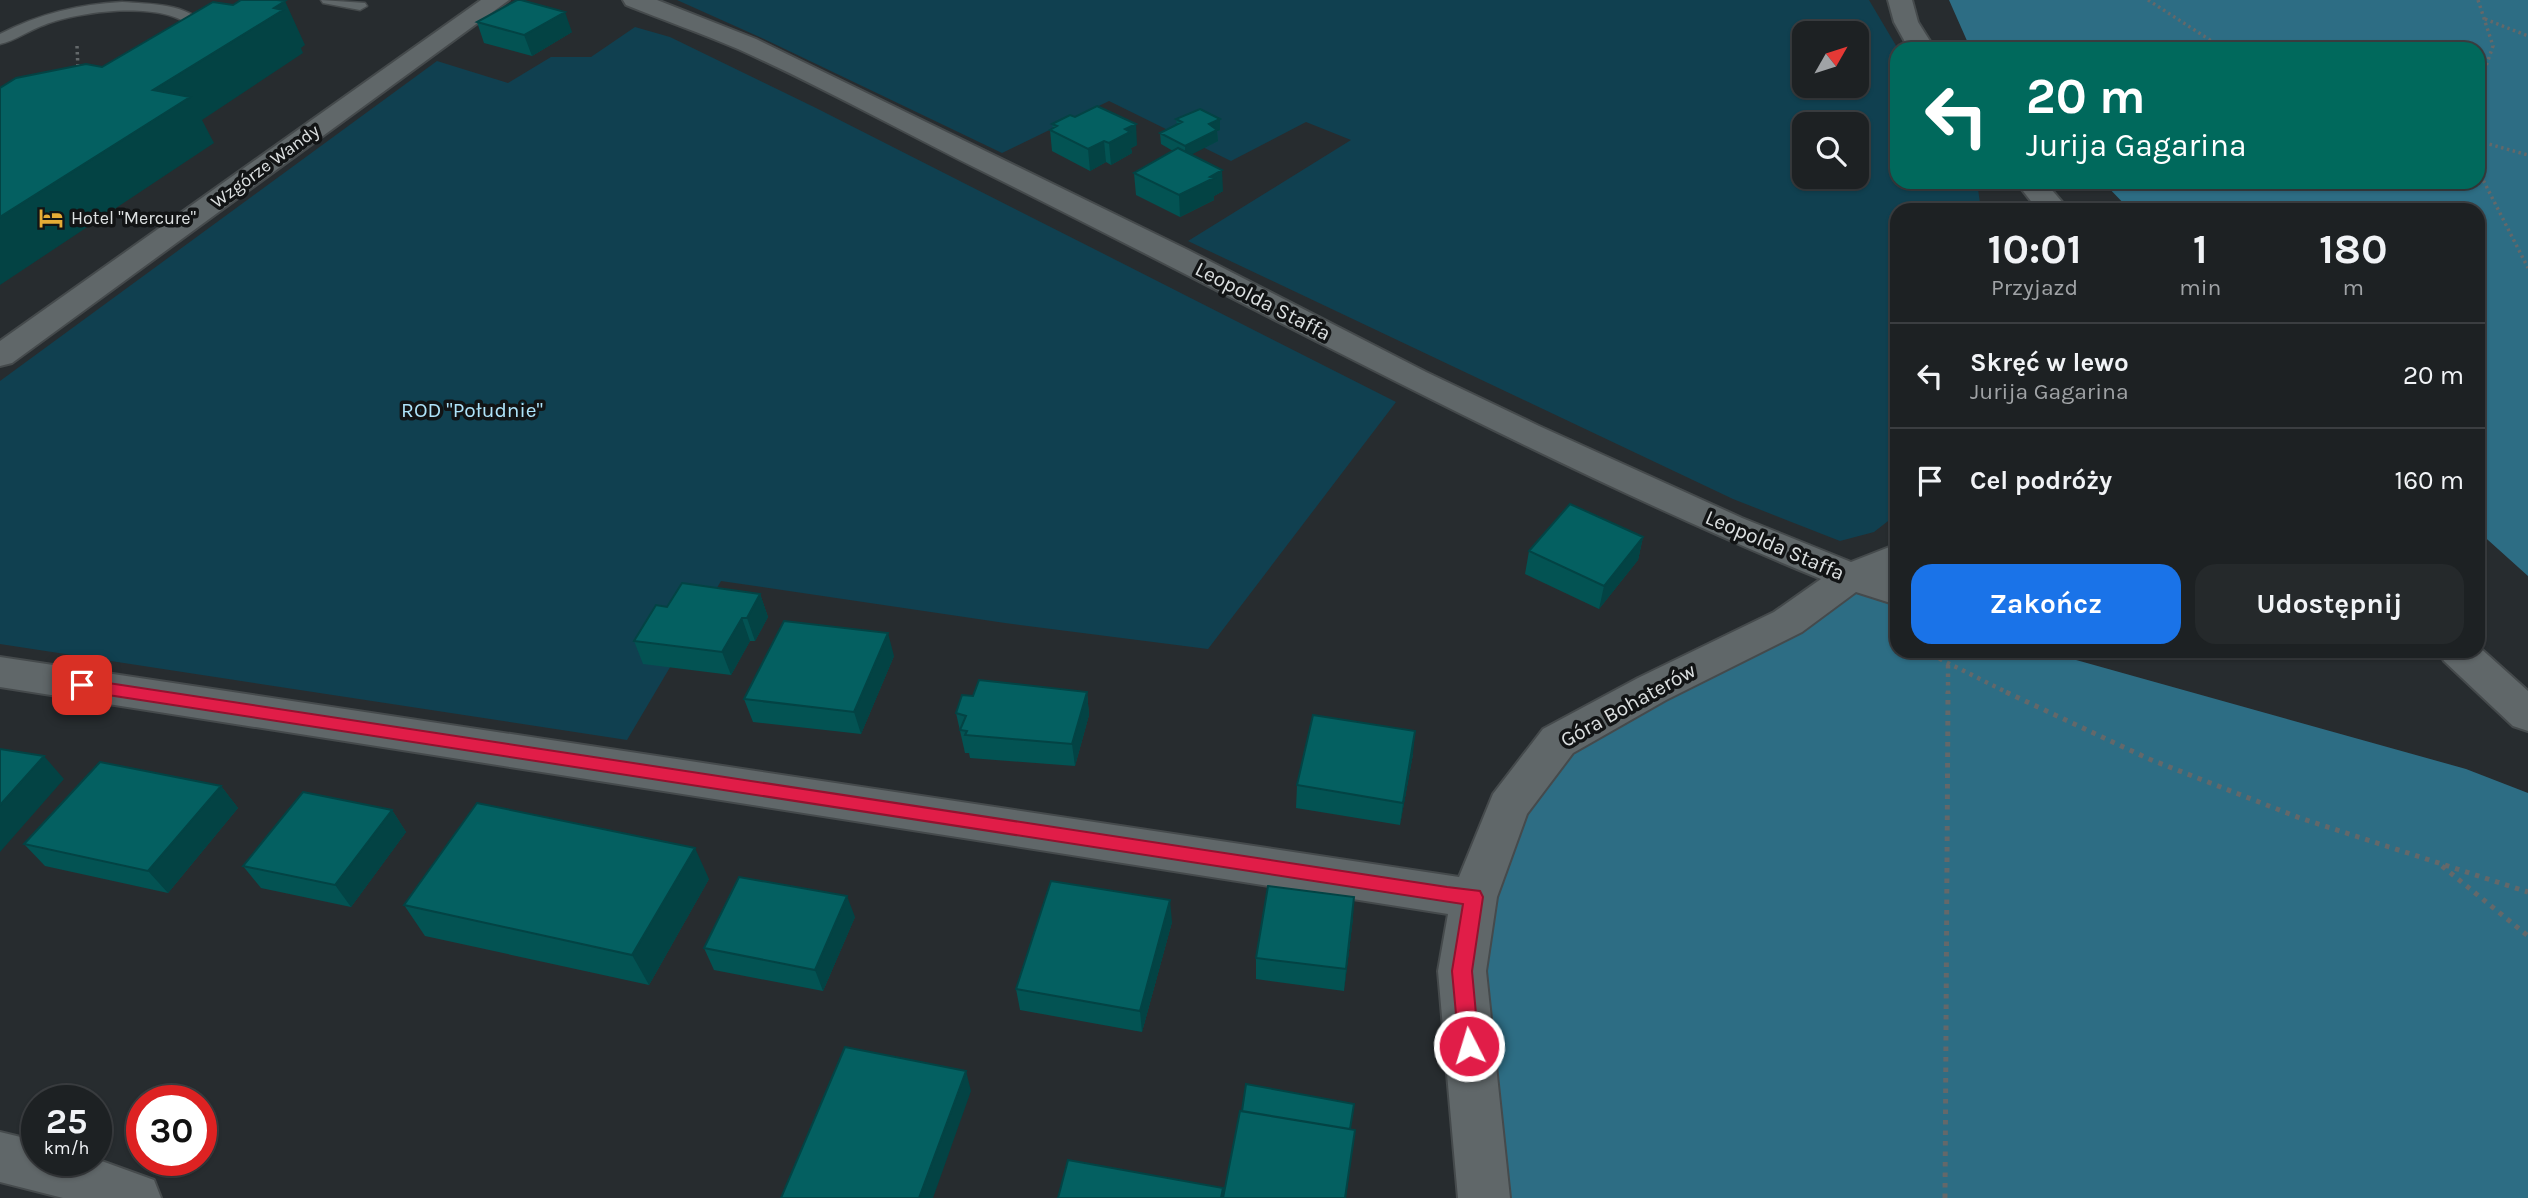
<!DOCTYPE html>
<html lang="pl">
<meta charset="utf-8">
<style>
body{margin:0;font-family:Karla,sans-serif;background:#25292b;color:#f1f3f6;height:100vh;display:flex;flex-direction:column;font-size:26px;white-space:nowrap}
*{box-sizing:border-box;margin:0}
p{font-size:23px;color:#a0a3a6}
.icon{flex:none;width:38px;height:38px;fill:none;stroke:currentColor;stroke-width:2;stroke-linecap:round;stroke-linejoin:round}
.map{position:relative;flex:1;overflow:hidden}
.panel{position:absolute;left:1890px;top:203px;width:595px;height:455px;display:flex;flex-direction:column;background:#1d2123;border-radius:21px;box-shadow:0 2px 5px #0004,0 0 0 2px #3b3e41}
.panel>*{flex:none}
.top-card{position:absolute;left:1890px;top:42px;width:595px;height:147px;border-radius:21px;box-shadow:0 2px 5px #0004,0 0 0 2px #3b3e41;background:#00695c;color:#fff;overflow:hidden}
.needle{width:46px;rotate:51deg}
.buttons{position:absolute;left:1792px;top:21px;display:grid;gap:14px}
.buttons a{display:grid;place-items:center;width:77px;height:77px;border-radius:14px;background:#1d2123;box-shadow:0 2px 5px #0004,0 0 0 2px #3b3e41;font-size:35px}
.speed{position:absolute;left:21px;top:1085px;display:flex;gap:14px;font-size:35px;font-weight:700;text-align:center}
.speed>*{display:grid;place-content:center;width:91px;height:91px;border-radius:50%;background:#1d2123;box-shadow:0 2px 5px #0004,0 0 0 2px #3b3e41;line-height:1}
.speed small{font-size:18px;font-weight:400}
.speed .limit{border:10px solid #d22;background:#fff;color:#111}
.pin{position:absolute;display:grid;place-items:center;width:60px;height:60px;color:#fff;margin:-30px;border-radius:14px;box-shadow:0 4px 10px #0006}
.me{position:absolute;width:77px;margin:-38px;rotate:355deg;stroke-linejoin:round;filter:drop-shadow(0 0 5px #0008)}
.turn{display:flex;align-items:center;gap:24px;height:147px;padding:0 21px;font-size:32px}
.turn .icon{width:91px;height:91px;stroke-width:2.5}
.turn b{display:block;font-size:49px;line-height:60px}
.eta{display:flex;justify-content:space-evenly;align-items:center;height:119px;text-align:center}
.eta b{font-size:42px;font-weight:700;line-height:49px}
.cta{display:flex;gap:14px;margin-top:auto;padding:14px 21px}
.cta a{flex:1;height:80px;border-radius:21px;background:#1a73e8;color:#fff;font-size:28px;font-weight:700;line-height:80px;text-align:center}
.cta a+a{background:#25292b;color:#f1f3f6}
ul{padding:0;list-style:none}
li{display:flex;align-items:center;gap:21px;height:105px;padding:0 21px;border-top:2px solid #3b3e41}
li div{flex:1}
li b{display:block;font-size:26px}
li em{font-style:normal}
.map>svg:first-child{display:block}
.green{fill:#104050;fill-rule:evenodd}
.forest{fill:#2d6d84}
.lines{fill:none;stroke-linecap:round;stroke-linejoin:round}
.service-casing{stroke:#454a4c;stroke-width:3}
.minor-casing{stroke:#454a4c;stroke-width:4}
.path-far2{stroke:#63686a;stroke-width:3.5;stroke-dasharray:2.5 3.5;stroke-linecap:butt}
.path-far1{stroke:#63686a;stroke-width:4.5;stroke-dasharray:3.5 5;stroke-linecap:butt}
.path{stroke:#63686a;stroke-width:5;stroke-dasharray:4.5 6;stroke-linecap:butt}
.service{fill:#606769;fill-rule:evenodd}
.minor{fill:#606769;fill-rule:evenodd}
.wall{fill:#035353}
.shaded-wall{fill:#034344}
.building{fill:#046061;stroke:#034344;stroke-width:2}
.route{fill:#e11d48;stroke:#92132f;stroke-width:2}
.labels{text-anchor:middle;stroke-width:7;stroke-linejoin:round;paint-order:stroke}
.far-street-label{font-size:18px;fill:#dce0e1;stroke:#121415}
.far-poi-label{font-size:18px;fill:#dce0e1;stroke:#121415;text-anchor:start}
.street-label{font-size:21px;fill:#dce0e1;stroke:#121415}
.park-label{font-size:21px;fill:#afe4fa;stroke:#121415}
</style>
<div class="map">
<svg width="2528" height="1198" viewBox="0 0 2528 1198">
<rect width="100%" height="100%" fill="#272c2f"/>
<!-- green -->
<path class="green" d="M 677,0 L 1869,0 L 1898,49 L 1897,182 L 1977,182 L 1981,210 L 1897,210 L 1897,514 L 1874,532 L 1840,541 L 1733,499 L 1188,241 L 1351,140 L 1306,122 L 1231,161 L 1109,101 L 1002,153 L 764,39 ZM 1804,33 L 1857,33 L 1857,86 L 1804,86 ZM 1804,124 L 1857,124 L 1857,177 L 1804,177 Z
M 635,27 L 670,37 L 816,108 L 1396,402 L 1208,649 L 1005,623 L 721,581 L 627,740 L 0,644 L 0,381 L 437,61 L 508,83 L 551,57 L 591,57 Z"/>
<!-- forest -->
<path class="forest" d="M 1949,0 L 2528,0 L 2528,576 L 2478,531 L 2478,210 L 2130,210 L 2103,182 L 2478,182 L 2478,49 L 1973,49 L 1968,43 Z
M 1851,577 L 1897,602 L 1897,651 L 2044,651 L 2466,769 L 2528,793 L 2528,1198 L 1484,1198 L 1474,897 L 1531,768 Z"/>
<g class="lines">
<!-- service casing -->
<g class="service-casing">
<path id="service" d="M 321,0 L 365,3 L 367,6 L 360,10 L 323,3 Z
M 122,2 C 149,4 189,3 206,27 L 202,43 L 192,43 L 190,40 L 192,27 C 162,0 79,11 44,25 C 29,30 15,41 0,44 L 0,34 C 39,14 79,4 122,2 Z"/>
</g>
<!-- minor casing -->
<g class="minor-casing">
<path id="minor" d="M 481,0 L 509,0 L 12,363 L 0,366 L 0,341 Z
M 623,0 L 657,0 L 756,39 L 1188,250 L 1426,372 L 1539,426 L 1742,518 L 1851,562 L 1897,544 L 1897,572 L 1890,575 L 1897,577 L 1897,605 L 1856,592 L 1802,632 L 1666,700 L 1573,753 L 1527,814 L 1497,897 L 1486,971 L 1510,1198 L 1458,1198 L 1438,971 L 1448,914 L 0,687 L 0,657 L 1459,877 L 1493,794 L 1543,729 L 1638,678 L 1774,612 L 1821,579 C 1535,461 1265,312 988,174 C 905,133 823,87 738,49 C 701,33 663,20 626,5 Z
M 1888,0 L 1912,0 L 1918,22 L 1935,49 L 1909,49 L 1894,22 Z
M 2016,182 L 2045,182 L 2069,210 L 2038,210 Z
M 2478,646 L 2528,691 L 2528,731 L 2513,726 L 2444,661 L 2438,651 L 2478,651 Z
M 0,1132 L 37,1141 L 37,1160 L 96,1159 L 154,1180 L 161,1198 L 63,1198 L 0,1182 Z"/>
</g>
<!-- path-far2 -->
<path class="path-far2" d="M 2148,0 L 2224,49
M 2478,0 L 2493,46 L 2478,89
M 2485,19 L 2528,36
M 77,46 L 78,69
M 2478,141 L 2528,155
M 2478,170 L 2528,268"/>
<!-- path-far1 -->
<path class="path-far1" d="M 1924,651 L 2010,694
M 1948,694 L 1948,665"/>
<!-- path -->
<path class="path" d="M 2006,692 L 2149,759 L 2300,818 L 2528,892
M 2442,866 L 2528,936
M 1945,1198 L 1948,692"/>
<!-- service -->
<use href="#service" class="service"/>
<!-- minor -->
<use href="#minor" class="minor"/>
</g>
<!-- wall -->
<path class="wall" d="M 477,22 L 572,32 L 532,56 L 484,43 Z
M 1176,119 L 1220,130 L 1217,131 L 1218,141 L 1191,154 L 1223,191 L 1214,196 L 1214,200 L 1180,217 L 1136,195 L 1134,173 L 1173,151 L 1161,144 L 1160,133 L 1177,125 Z
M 1052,124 L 1137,145 L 1131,148 L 1132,153 L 1111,165 L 1106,162 L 1090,171 L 1052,151 L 1050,130 L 1053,128 Z
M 1643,537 L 1638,560 L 1599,609 L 1525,574 L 1529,551 Z
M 760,594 L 768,617 L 755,641 L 750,641 L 731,675 L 643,664 L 634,641 L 667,607 Z
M 894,656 L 861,734 L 753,722 L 744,699 Z
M 1087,692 L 1089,715 L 1075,766 L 970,758 L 969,753 L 965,753 L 956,713 L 973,696 Z
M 1413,754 L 1400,825 L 1296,808 L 1297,785 Z
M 221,786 L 238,808 L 168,893 L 45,866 L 24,844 Z
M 392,810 L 406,832 L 351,907 L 261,888 L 243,866 Z
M 709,879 L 649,985 L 425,936 L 404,905 Z
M 855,917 L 823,991 L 714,970 L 704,948 Z
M 1353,918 L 1344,991 L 1256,979 L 1256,958 Z
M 1172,922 L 1142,1032 L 1020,1010 L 1016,989 Z"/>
<!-- shaded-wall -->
<path class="shaded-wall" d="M 285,1 L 305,45 L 301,48 L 303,53 L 202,120 L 214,143 L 0,285 L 0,217 L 153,90 Z
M 565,12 L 572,32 L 532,56 L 524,35 Z
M 1220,119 L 1220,130 L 1217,131 L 1218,141 L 1185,158 L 1185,146 L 1209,124 Z
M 1136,124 L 1137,145 L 1131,148 L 1132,153 L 1111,165 L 1109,143 L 1125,129 Z
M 1104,141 L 1106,162 L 1090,171 L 1088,149 Z
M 1222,170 L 1223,191 L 1214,196 L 1214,200 L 1180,217 L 1179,195 Z
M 1643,537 L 1638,560 L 1599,609 L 1604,586 Z
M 760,594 L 768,617 L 755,641 L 747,618 Z
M 742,618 L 750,641 L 731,675 L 722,652 Z
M 888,633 L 894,656 L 861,734 L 854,712 Z
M 1087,692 L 1089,715 L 1075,766 L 1072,744 Z
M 1415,731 L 1413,754 L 1400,825 L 1403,803 Z
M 44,756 L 64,779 L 0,852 L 0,805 Z
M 221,786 L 238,808 L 168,893 L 148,871 Z
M 392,810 L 406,832 L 351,907 L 335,885 Z
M 695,848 L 709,879 L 649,985 L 632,955 Z
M 847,896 L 855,917 L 823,991 L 815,970 Z
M 1354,897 L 1353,918 L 1344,991 L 1346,969 Z
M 1170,900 L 1172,922 L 1142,1032 L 1140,1011 Z
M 966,1071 L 971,1091 L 933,1198 L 919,1198 Z
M 1355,1130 L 1346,1198 L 1345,1198 Z"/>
<!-- building -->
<path class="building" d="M 241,0 L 277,0 L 285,1 L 274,8 L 283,10 L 153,90 L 190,97 L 0,217 L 0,88 L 16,78 L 86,64 L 102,67 L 213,2 L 233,5 Z
M 517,0 L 521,0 L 565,12 L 524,35 L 477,22 Z
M 1097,106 L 1136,124 L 1125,129 L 1130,132 L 1109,143 L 1104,141 L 1088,149 L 1050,130 L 1057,126 L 1052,124 L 1070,115 L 1075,117 Z
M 1200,109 L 1220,119 L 1209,124 L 1217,130 L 1185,146 L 1160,133 L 1182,122 L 1176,119 Z
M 1178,148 L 1222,170 L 1210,177 L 1214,178 L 1179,195 L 1134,173 Z
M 1570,504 L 1643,537 L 1604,586 L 1529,551 Z
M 682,583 L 760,594 L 747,618 L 742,618 L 722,652 L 634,641 L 656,605 L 667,607 Z
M 784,621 L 888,633 L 854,712 L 744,699 Z
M 979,680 L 1087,692 L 1072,744 L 965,735 L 967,731 L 960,730 L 966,716 L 956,713 L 962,695 L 973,696 Z
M 1313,715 L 1415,731 L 1403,803 L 1297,785 Z
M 0,749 L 44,756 L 0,805 Z
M 100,762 L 221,786 L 148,871 L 24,844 Z
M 303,792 L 392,810 L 335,885 L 243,866 Z
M 477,803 L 695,848 L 632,955 L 404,905 Z
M 739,877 L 847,896 L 815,970 L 704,948 Z
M 1051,881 L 1170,900 L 1140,1011 L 1016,989 Z
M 1268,886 L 1354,897 L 1346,969 L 1256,958 Z
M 845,1047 L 966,1071 L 919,1198 L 781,1198 Z
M 1246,1084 L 1354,1104 L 1350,1129 L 1242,1111 Z
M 1240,1111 L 1355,1130 L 1345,1198 L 1223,1198 Z
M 1068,1160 L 1223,1188 L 1221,1198 L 1058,1198 Z"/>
<!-- route -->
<path class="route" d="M 82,679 L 1447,887 L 1480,891 L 1483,897 L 1472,971 L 1479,1046 L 1476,1053 L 1469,1056 L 1462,1053 L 1459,1046 L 1452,971 L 1463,904 L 82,691 L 74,685 Z"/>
<!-- icons -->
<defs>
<g id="hotel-bare" transform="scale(1.89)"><path d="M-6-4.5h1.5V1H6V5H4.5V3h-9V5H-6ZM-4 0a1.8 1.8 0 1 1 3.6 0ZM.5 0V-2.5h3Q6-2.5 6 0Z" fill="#e6ac36" stroke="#121415" stroke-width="2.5" paint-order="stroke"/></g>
</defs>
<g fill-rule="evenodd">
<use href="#hotel-bare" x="51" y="218"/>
</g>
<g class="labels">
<!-- far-street labels -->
<g class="far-street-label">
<text transform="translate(265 166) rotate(-36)" y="6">Wzgórze Wandy</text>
</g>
<!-- far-poi labels -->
<g class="far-poi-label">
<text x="71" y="224">Hotel "Mercure"</text>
</g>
<!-- street labels -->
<g class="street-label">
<text transform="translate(1263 301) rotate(27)" y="7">Leopolda Staffa</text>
<text transform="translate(1775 545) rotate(23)" y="7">Leopolda Staffa</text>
<text transform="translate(1628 705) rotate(-29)" y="7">Góra Bohaterów</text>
</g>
<!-- park labels -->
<g class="park-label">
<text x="472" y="417">ROD "Południe"</text>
</g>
</g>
</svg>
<div class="buttons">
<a><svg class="needle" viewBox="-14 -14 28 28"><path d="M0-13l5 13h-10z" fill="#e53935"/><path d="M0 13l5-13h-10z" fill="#a0a3a6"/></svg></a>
<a><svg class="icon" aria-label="search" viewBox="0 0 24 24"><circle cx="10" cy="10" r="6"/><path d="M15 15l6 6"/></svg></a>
</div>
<div class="speed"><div>25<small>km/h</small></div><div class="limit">30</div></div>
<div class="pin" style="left:82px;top:685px;background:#d93025"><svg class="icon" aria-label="arrive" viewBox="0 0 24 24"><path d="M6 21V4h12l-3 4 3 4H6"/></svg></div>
<svg class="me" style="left:1469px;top:1046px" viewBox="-20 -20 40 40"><circle r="17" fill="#e11d48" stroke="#fff" stroke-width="3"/><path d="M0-11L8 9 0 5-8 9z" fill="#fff"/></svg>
<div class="top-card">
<div class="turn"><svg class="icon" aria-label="left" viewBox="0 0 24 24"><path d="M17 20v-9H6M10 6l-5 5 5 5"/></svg><div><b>20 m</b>Jurija Gagarina</div></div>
</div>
<section class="panel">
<div class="eta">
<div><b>10:01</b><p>Przyjazd</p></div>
<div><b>1</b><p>min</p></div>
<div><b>180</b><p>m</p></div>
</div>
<ul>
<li><svg class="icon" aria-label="left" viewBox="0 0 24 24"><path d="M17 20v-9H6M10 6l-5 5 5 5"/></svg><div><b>Skręć w lewo</b><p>Jurija Gagarina</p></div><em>20 m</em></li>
<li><svg class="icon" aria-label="arrive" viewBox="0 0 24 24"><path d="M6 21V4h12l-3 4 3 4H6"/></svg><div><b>Cel podróży</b></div><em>160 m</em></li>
</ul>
<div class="cta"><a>Zakończ</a><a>Udostępnij</a></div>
</section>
</div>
